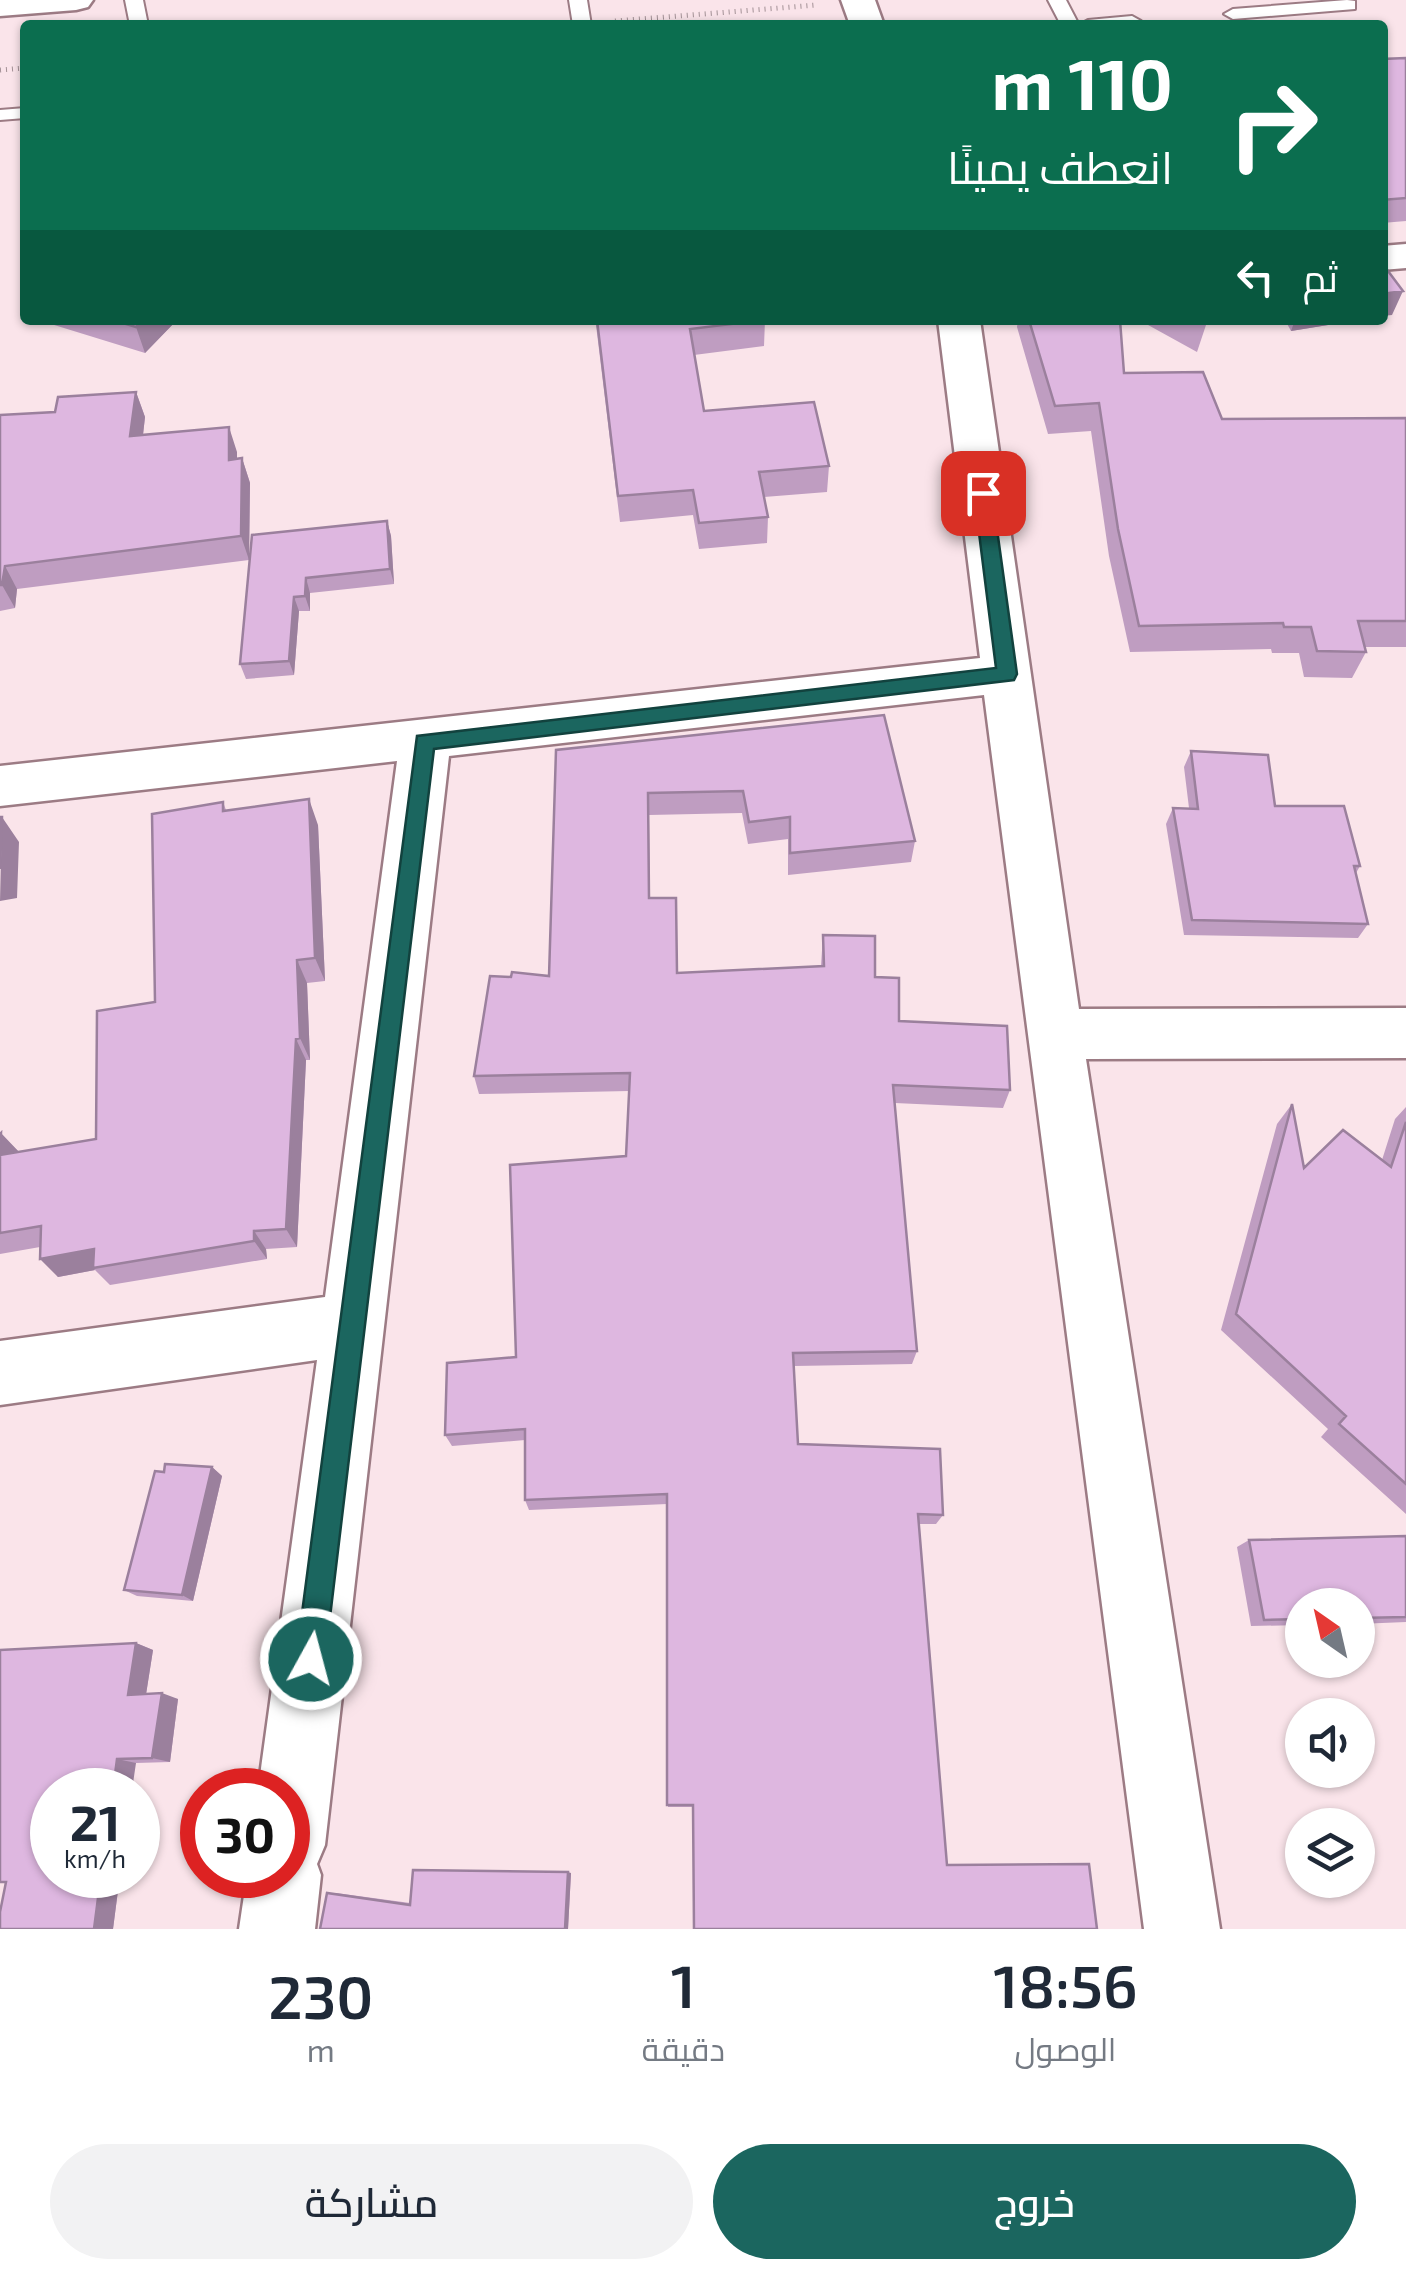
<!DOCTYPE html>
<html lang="ar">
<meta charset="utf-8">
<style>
body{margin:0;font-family:"Exo 2",Cairo,sans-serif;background:#f2f2f3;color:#1f2937;direction:rtl;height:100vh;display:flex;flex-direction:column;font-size:38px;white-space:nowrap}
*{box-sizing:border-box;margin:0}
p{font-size:32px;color:#747a83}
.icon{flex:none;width:55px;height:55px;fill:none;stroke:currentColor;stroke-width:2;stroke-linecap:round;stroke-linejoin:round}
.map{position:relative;height:1929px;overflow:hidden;direction:ltr}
.panel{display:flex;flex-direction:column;background:#fff;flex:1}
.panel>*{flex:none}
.guide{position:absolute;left:20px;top:20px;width:1368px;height:305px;border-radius:10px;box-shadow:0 2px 8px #0004;direction:rtl;background:#0b6e4f;color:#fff;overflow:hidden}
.needle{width:65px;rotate:326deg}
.fabs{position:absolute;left:1285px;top:1588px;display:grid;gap:20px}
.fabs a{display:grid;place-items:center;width:90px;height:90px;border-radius:50%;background:#fff;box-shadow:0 2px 8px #0004;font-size:50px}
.speed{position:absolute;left:30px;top:1768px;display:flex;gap:20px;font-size:50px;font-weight:700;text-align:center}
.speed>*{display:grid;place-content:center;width:130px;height:130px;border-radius:50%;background:#fff;box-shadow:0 2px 8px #0004;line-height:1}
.speed small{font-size:25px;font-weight:400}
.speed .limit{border:15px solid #d22;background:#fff;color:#111}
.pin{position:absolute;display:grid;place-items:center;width:85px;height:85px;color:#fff;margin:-42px;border-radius:20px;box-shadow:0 5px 15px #0006}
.me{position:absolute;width:110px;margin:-55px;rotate:7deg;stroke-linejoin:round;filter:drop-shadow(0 0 8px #0008)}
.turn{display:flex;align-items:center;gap:35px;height:210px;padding:0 50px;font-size:45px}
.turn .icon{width:130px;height:130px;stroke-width:2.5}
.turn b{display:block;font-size:70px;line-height:85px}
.then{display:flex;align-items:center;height:95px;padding:0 50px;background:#0003;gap:20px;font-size:38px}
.eta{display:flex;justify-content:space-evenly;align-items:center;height:170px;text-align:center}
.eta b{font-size:60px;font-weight:600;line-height:70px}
.primary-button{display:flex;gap:20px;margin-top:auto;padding:20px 50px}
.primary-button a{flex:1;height:115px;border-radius:60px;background:#1b665f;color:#fff;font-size:40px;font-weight:600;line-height:115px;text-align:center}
.primary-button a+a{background:#f2f2f3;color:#1f2937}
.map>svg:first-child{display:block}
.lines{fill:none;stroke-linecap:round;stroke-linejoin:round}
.service-casing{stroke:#9c7b84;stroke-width:4}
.minor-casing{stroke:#9c7b84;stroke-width:5}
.secondary-casing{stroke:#9c7b84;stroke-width:5}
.path{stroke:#a29095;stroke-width:5;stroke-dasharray:1 5;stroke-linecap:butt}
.service{fill:#fff;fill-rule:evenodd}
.minor{fill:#fff;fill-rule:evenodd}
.secondary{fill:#fff;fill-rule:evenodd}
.wall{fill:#bf9dc1}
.shaded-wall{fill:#9b809d}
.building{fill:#deb7e0;stroke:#9b809d;stroke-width:2.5}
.route{fill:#1b665f;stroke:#12423e;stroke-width:2.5}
</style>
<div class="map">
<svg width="1406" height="1929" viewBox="0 0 1406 1929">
<rect width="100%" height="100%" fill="#fae4ea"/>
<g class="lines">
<!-- service casing -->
<g class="service-casing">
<path id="service" d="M 125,0 L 143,0 L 148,25 L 130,25 Z
M 569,0 L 587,0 L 591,25 L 573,25 Z
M 1048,0 L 1066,0 L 1079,25 L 1061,25 Z
M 1347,0 L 1355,1 L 1355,9 L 1233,19 L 1224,14 L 1233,9 Z
M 1132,16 L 1141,21 L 1138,25 L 1079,25 L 1088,20 Z
M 25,108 L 25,118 L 0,120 L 0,110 Z"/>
</g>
<!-- minor casing -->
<g class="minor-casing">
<path id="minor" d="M 841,0 L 875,0 L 884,25 L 850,25 Z
M 1406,244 L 1406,268 L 1382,270 L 1382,246 Z
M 938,320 L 980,320 L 1079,1009 L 1406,1008 L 1406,1058 L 1086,1059 L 1220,1929 L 1144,1929 L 984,695 L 449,756 L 325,1845 L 317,1864 L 321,1875 L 315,1929 L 239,1929 L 247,1875 L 288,1875 L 288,1790 L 258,1790 L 317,1360 L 0,1405 L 0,1341 L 325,1297 L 397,761 L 0,806 L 0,766 L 980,658 Z"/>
</g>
<!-- secondary casing -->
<g class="secondary-casing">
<path id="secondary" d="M 0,0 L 93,0 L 88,7 L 76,10 L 0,16 Z"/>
</g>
<!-- path -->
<path class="path" d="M 615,21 L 817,5
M 0,70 L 25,68"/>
<!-- service -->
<use href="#service" class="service"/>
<!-- minor -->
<use href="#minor" class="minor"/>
<!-- secondary -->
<use href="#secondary" class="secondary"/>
</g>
<!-- wall -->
<path class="wall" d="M 1406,58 L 1406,221 L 1382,223 L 1382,59 Z
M 38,320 L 177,320 L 145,353 Z
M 580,320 L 765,320 L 764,346 L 694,355 L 704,411 L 829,466 L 827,492 L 764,497 L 768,517 L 767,543 L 699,549 L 693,515 L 620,522 L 596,325 Z
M 1018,320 L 1120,320 L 1124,373 L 1222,419 L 1406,418 L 1406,647 L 1364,647 L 1366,652 L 1352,678 L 1304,677 L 1299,653 L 1272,653 L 1271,649 L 1130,652 L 1109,556 L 1091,431 L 1048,434 L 1017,327 Z
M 1139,320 L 1204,320 L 1206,325 L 1197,352 Z
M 1285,320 L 1359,320 L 1291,331 Z
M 136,392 L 145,417 L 143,435 L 237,452 L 237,459 L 242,458 L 250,483 L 249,560 L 17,589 L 15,608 L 0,611 L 0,415 L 55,412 Z
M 387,521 L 391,536 L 394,584 L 310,593 L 310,611 L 299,611 L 294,675 L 246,679 L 240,664 L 252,535 Z
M 884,715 L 915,841 L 911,862 L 788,875 L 788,839 L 748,844 L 742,813 L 649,815 L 650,898 L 678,973 L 821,966 L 823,935 L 875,977 L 899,1021 L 1010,1090 L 1003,1108 L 895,1103 L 917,1351 L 912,1364 L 794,1366 L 798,1444 L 943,1515 L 936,1524 L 919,1524 L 947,1865 L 1097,1929 L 693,1807 L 668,1807 L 667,1504 L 529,1510 L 525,1500 L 525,1440 L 452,1446 L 445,1435 L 516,1357 L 626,1156 L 629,1091 L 479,1094 L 474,1076 L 511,977 L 549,976 L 556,750 Z
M 1191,751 L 1275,806 L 1360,866 L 1356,873 L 1368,924 L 1358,938 L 1184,935 L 1166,824 L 1173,808 L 1189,808 L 1184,767 Z
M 223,802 L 226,810 L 318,825 L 325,981 L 307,983 L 310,1060 L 306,1060 L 297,1247 L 266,1249 L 267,1259 L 110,1285 L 95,1270 L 58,1277 L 40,1247 L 0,1254 L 0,1134 L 19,1152 L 96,1139 L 155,1002 Z
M 1292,1104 L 1304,1168 L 1382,1160 L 1395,1119 L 1406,1107 L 1406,1514 L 1321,1437 L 1328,1429 L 1221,1330 L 1277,1124 Z
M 212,1467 L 222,1476 L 193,1601 L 137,1596 L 124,1590 L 164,1472 Z
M 1406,1536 L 1406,1622 L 1358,1624 L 1358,1605 L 1302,1605 L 1302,1625 L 1251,1626 L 1237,1547 L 1249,1540 Z
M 136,1643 L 153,1650 L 146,1694 L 178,1699 L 170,1762 L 136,1763 L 52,1875 L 120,1875 L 113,1929 L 6,1883 L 0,1883 L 0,1650 Z
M 571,1873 L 568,1929 L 320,1929 L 327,1893 L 336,1893 L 410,1903 Z"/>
<!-- shaded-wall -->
<path class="shaded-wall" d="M 1403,291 L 1392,315 L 1382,316 L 1382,294 Z
M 142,320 L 177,320 L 145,353 L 136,327 Z
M 1295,320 L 1359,320 L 1291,331 Z
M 136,392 L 145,417 L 140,461 L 130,436 Z
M 229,427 L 237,452 L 237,485 L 229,460 Z
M 242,458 L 250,483 L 249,560 L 241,536 Z
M 387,521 L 391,536 L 394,584 L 390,569 Z
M 5,566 L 17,589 L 15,608 L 2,585 Z
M 306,578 L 310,593 L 310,611 L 305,596 Z
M 294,597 L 299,611 L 294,675 L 289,661 Z
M 309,799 L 318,825 L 325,981 L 315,958 Z
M 2,817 L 19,842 L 17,898 L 0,901 Z
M 297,960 L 307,983 L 310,1060 L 300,1038 Z
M 296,1039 L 306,1060 L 297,1247 L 286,1229 Z
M 1,1133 L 20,1153 L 0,1155 Z
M 254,1231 L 266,1249 L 267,1259 L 254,1241 Z
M 94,1249 L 93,1268 L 95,1270 L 58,1277 L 40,1259 Z
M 212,1467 L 222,1476 L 193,1601 L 182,1595 Z
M 136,1643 L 153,1650 L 145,1701 L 128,1695 Z
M 162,1693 L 178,1699 L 170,1762 L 152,1758 Z
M 117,1759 L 136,1763 L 132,1790 L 113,1790 Z
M 568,1872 L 571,1873 L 568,1929 L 565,1929 Z
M 101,1875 L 120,1875 L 113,1929 L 94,1929 Z"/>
<!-- building -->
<path class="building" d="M 1406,58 L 1406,198 L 1382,200 L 1382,59 Z
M 1382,263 L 1403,291 L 1382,294 Z
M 113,320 L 142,320 L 136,327 Z
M 597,320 L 764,320 L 690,329 L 704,411 L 814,402 L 829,466 L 759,472 L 768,517 L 699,523 L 693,490 L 618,496 Z
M 1029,320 L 1120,320 L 1124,373 L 1203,372 L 1222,419 L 1406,418 L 1406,621 L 1358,621 L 1366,652 L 1317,651 L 1311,627 L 1284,627 L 1283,623 L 1139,626 L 1118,529 L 1099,403 L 1055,406 Z
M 136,392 L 130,436 L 229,427 L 229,460 L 242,458 L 241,536 L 5,566 L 2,585 L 0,585 L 0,415 L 55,412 L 58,397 Z
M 387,521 L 390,569 L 306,578 L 305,596 L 294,597 L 289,661 L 240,664 L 252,535 Z
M 884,715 L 915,841 L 790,853 L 790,817 L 749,822 L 743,791 L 648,793 L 649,898 L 676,898 L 677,973 L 824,966 L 823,935 L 875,936 L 875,977 L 899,978 L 899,1021 L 1007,1026 L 1010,1090 L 893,1085 L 917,1351 L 793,1353 L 798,1444 L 940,1449 L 943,1515 L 918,1514 L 947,1865 L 1089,1864 L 1097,1929 L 694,1929 L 693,1805 L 667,1805 L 667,1494 L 525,1500 L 525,1429 L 445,1435 L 447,1363 L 516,1357 L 510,1165 L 626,1156 L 630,1073 L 474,1076 L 490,976 L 511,977 L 512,972 L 549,976 L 556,750 Z
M 1191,751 L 1268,755 L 1275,806 L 1344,806 L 1360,866 L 1354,866 L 1368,924 L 1192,920 L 1173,808 L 1198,809 Z
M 309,799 L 315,958 L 297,960 L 300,1038 L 296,1039 L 286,1229 L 254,1231 L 254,1241 L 93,1268 L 94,1249 L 40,1259 L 41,1226 L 0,1233 L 0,1134 L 1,1133 L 0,1155 L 96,1139 L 97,1011 L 155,1002 L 152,814 L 223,802 L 223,811 Z
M 0,817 L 2,817 L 0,869 Z
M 1292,1104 L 1304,1168 L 1343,1130 L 1391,1167 L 1406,1122 L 1406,1484 L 1339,1424 L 1346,1416 L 1236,1314 Z
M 165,1464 L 212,1467 L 182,1595 L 124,1590 L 155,1471 L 164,1472 Z
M 1406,1536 L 1406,1617 L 1358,1618 L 1358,1605 L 1302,1605 L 1302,1619 L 1264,1620 L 1249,1540 Z
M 136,1643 L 128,1695 L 162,1693 L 152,1758 L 117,1759 L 113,1790 L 52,1790 L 52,1875 L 101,1875 L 94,1929 L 0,1929 L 0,1912 L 6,1882 L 0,1882 L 0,1650 Z
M 413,1870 L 568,1872 L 565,1929 L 320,1929 L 327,1893 L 410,1905 Z"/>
<!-- route -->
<path class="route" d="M 983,487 L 992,493 L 1017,674 L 1014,680 L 434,749 L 325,1659 L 321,1669 L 311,1674 L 301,1669 L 296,1659 L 417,736 L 996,668 L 974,493 Z"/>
</svg>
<div class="fabs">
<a><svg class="needle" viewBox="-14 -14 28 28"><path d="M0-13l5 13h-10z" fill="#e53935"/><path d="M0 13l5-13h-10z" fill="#747a83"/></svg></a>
<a><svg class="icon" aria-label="sound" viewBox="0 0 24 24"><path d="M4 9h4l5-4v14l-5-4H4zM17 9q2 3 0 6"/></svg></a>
<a><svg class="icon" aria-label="layers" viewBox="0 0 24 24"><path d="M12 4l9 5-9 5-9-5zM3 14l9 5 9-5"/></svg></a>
</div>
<div class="speed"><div>21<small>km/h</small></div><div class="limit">30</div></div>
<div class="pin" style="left:983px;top:493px;background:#d93025"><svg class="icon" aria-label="arrive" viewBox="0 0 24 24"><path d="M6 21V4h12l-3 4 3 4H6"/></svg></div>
<svg class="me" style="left:311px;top:1659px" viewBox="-20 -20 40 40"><circle r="17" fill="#1b665f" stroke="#fff" stroke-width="3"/><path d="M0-11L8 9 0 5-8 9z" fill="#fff"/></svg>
<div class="guide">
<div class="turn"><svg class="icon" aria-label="right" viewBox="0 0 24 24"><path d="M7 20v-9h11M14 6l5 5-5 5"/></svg><div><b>110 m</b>انعطف يمينًا</div></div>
<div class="then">ثم<svg class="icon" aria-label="left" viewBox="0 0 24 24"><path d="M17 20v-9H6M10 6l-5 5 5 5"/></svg></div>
</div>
</div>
<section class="panel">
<div class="eta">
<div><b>18:56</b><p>الوصول</p></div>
<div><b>1</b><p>دقيقة</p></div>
<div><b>230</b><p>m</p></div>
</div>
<div class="primary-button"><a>خروج</a><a>مشاركة</a></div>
</section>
